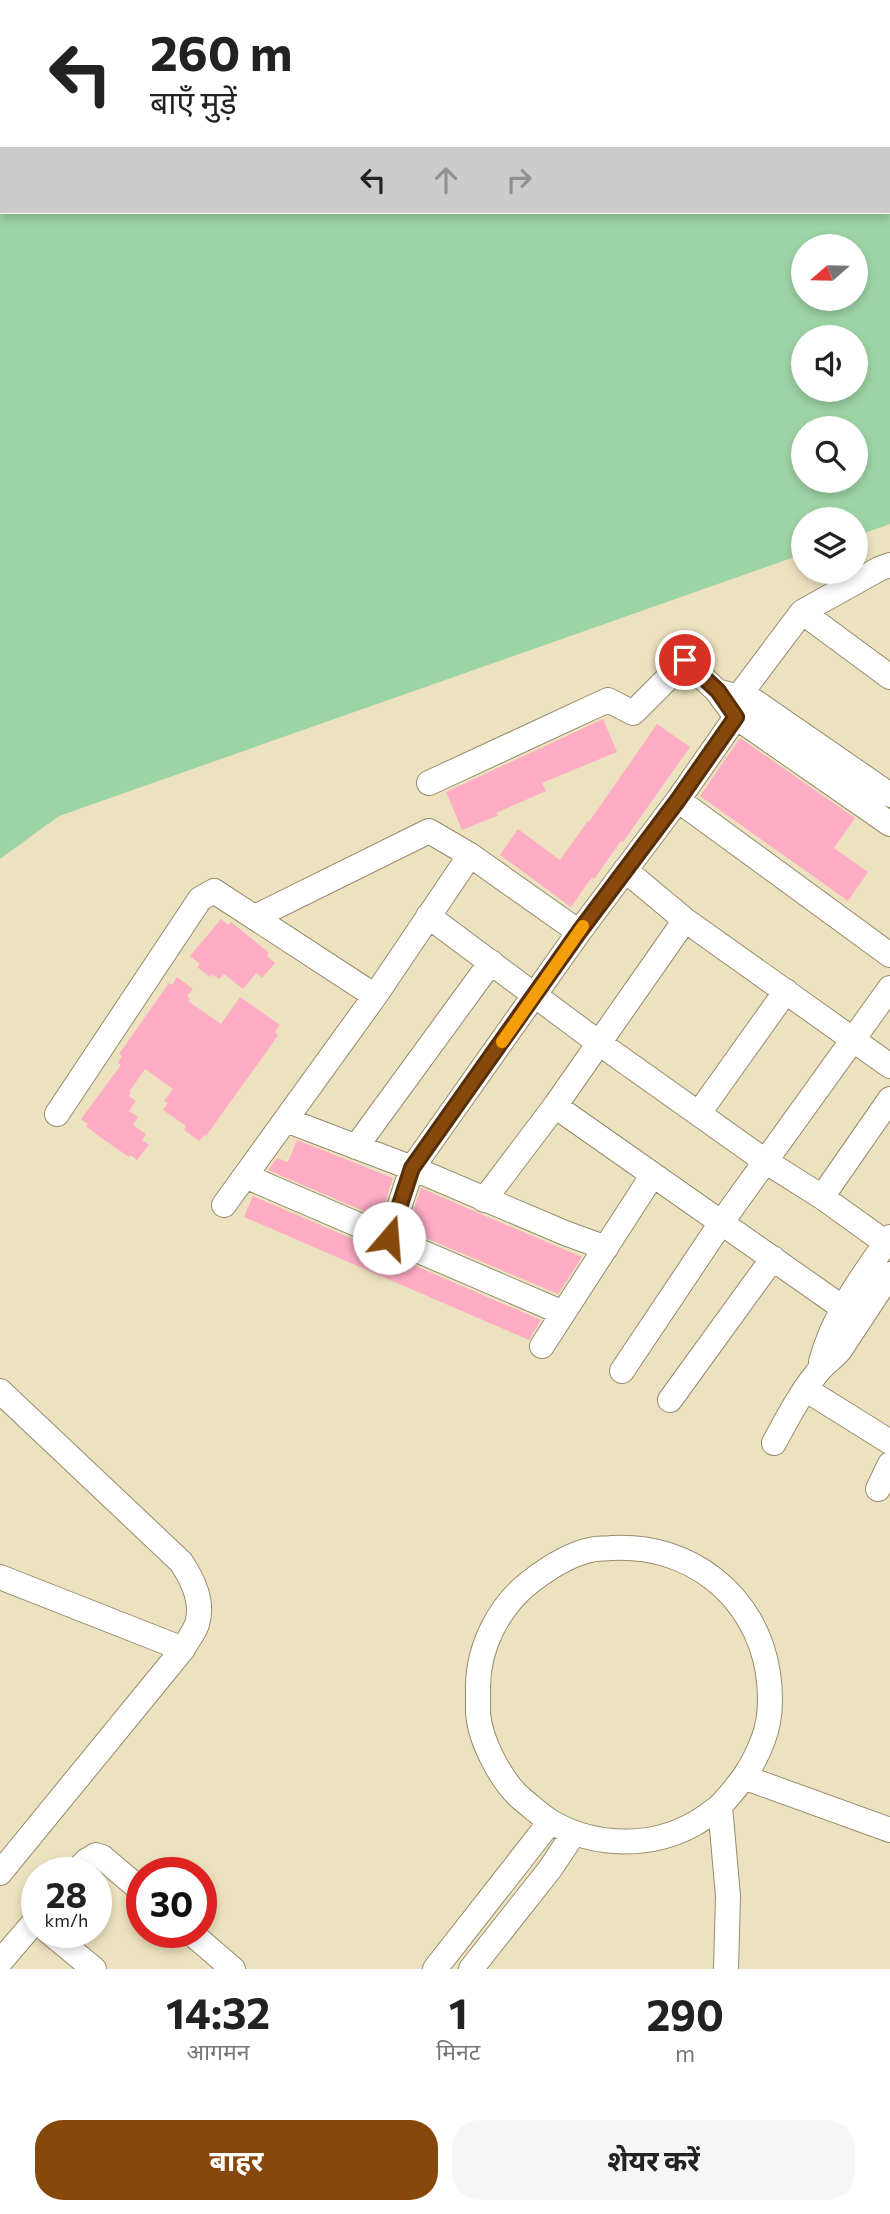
<!DOCTYPE html>
<html lang="hi">
<meta charset="utf-8">
<style>
body{margin:0;font-family:Commissioner,"Noto Sans Devanagari",sans-serif;background:#f6f6f6;color:#222;height:100vh;display:flex;flex-direction:column;font-size:26px;white-space:nowrap}
*{box-sizing:border-box;margin:0}
p{font-size:23px;color:#767676}
.icon{flex:none;width:38px;height:38px;fill:none;stroke:currentColor;stroke-width:2;stroke-linecap:round;stroke-linejoin:round}
.map{position:relative;height:1969px;overflow:hidden}
.panel{display:flex;flex-direction:column;background:#fff;flex:1}
.panel>*{flex:none}
.banner{position:absolute;left:0px;top:0px;width:891px;height:214px;box-shadow:0 4px 10px #0003;background:#fff;color:#222;overflow:hidden}
.needle{width:46px;rotate:250deg}
.buttons{position:absolute;left:791px;top:234px;display:grid;gap:14px}
.buttons a{display:grid;place-items:center;width:77px;height:77px;border-radius:50%;background:#fff;box-shadow:0 4px 10px #0003;font-size:35px}
.speed{position:absolute;left:21px;top:1857px;display:flex;gap:14px;font-size:35px;font-weight:700;text-align:center}
.speed>*{display:grid;place-content:center;width:91px;height:91px;border-radius:50%;background:#fff;box-shadow:0 4px 10px #0003;line-height:1}
.speed small{font-size:18px;font-weight:400}
.speed .limit{border:10px solid #d22;background:#fff;color:#111}
.pin{position:absolute;display:grid;place-items:center;width:60px;height:60px;color:#fff;margin:-30px;border:4px solid #fff;border-radius:50%;box-shadow:0 2px 7px #0007}
.me{position:absolute;width:77px;margin:-38px;rotate:18deg;stroke-linejoin:round;filter:drop-shadow(0 0 5px #0008)}
.turn{display:flex;align-items:center;gap:24px;height:147px;padding:0 35px;font-size:32px}
.turn .icon{width:91px;height:91px;stroke-width:2.5}
.turn b{display:block;font-size:49px;line-height:60px}
.lanes{display:flex;align-items:center;height:66px;padding:0 35px;background:#0003;justify-content:center;gap:35px;direction:ltr}
.lanes .off{opacity:.35}
.eta{display:flex;justify-content:space-evenly;align-items:center;height:119px;text-align:center}
.eta b{font-size:42px;font-weight:700;line-height:49px}
.cta{display:flex;gap:14px;margin-top:auto;padding:14px 35px}
.cta a{flex:1;height:80px;border-radius:28px;background:#86480b;color:#fff;font-size:28px;font-weight:700;line-height:80px;text-align:center}
.cta a+a{background:#f6f6f6;color:#222}
.map>svg:first-child{display:block}
.green{fill:#9dd4a5;fill-rule:evenodd}
.building{fill:#feadc5}
.lines{fill:none;stroke-linecap:round;stroke-linejoin:round}
.minor-casing{stroke:#968c6c;stroke-width:26}
.minor{stroke:#fff;stroke-width:24}
.route-casing{stroke:#572f07;stroke-width:18}
.route{stroke:#86480b;stroke-width:12}
.slow{stroke:#f59e0b;stroke-width:12}
</style>
<div class="map">
<svg width="890" height="1969" viewBox="0 0 890 1969">
<rect width="100%" height="100%" fill="#ede2bf"/>
<!-- green -->
<path class="green" d="M 0,0 L 890,0 L 890,524 L 856,536 L 856,520 L 803,520 L 803,554 L 59,816 L 0,859 ZM 2,2 L 889,2 L 889,212 L 2,212 ZM 803,247 L 856,247 L 856,299 L 803,299 ZM 803,338 L 856,338 L 856,390 L 803,390 ZM 803,429 L 856,429 L 856,481 L 803,481 Z"/>
<!-- building -->
<path class="building" d="M 603,719 L 617,752 L 542,783 L 546,791 L 496,813 L 499,815 L 462,830 L 446,792 Z
M 657,724 L 690,747 L 623,842 L 621,841 L 594,879 L 592,877 L 571,907 L 500,855 L 518,829 L 560,860 L 588,821 L 589,822 Z
M 740,738 L 855,818 L 834,848 L 868,872 L 848,901 L 700,796 Z
M 221,919 L 228,925 L 231,922 L 256,942 L 269,953 L 267,956 L 275,963 L 262,978 L 256,973 L 243,989 L 224,974 L 219,979 L 212,974 L 210,977 L 197,967 L 200,964 L 190,956 Z
M 177,977 L 193,989 L 187,996 L 190,998 L 188,1001 L 221,1024 L 240,997 L 280,1025 L 275,1032 L 278,1035 L 267,1051 L 206,1136 L 204,1135 L 199,1141 L 184,1130 L 186,1126 L 163,1110 L 168,1103 L 164,1101 L 173,1089 L 145,1069 L 129,1092 L 131,1093 L 129,1096 L 136,1101 L 129,1111 L 138,1117 L 133,1125 L 146,1134 L 142,1140 L 149,1145 L 137,1160 L 130,1155 L 129,1157 L 100,1137 L 86,1126 L 88,1124 L 81,1119 L 121,1065 L 118,1063 L 122,1056 L 119,1054 L 169,983 L 172,985 Z
M 297,1140 L 393,1178 L 380,1218 L 268,1170 L 277,1158 L 288,1162 Z
M 421,1188 L 476,1212 L 582,1257 L 558,1294 L 407,1230 Z
M 253,1196 L 541,1320 L 529,1340 L 244,1217 Z"/>
<g class="lines">
<!-- minor casing -->
<g class="minor-casing">
<path id="minor" d="M 890,565 L 879,569 L 802,612 L 890,677
M 717,691 L 754,701 L 890,795
M 739,696 L 802,612
M 429,783 L 608,700 L 633,713 L 685,661 L 717,691 L 736,717 L 890,824
M 678,800 L 890,955
M 625,870 L 685,920 L 890,1066
M 428,916 L 599,1043 L 765,1161 L 822,1197 L 886,1243
M 255,917 L 429,831 L 470,855 L 579,932
M 555,1106 L 843,1308
M 699,1113 L 786,991
M 57,1114 L 200,899 L 214,891 L 375,996
M 286,1120 L 412,1168 L 565,1233 L 606,1248
M 356,1147 L 491,962
M 245,1176 L 563,1313
M 822,1197 L 890,1099
M 484,1200 L 555,1106 L 685,920
M 224,1205 L 375,996 L 470,855
M 389,1238 L 412,1168 L 579,932 L 678,800 L 736,717
M 542,1346 L 652,1176
M 821,1362 C 833,1316 863,1275 890,1237
M 622,1371 L 721,1223 L 890,988
M 805,1389 L 890,1442
M 0,1391 L 181,1562 C 193,1580 204,1602 197,1624 C 194,1633 187,1641 183,1649 L 0,1873
M 670,1400 L 773,1258
M 774,1443 C 787,1419 800,1394 817,1373 C 823,1364 833,1359 840,1350 L 890,1274
M 878,1489 L 890,1464
M 0,1577 L 183,1649
M 746,1778 L 890,1830
M 720,1806 C 712,1812 703,1819 694,1824 C 651,1848 596,1847 553,1823 C 542,1817 533,1808 523,1800 C 502,1783 480,1741 478,1713 C 478,1704 478,1695 478,1687 C 478,1647 499,1606 530,1582 C 548,1568 568,1555 590,1550 C 597,1548 605,1549 611,1548 C 689,1543 756,1595 768,1673 C 771,1694 771,1720 763,1740 C 752,1769 740,1784 720,1806 L 728,1896 L 726,1969
M 76,1872 L 86,1861 L 96,1855 L 102,1857 L 142,1891
M 49,1932 L 94,1969
M 190,1932 L 233,1969
M 0,1962 L 37,1919
M 435,1969 L 550,1822
M 471,1969 L 550,1869 L 574,1833"/>
</g>
<!-- minor -->
<use href="#minor" class="minor"/>
</g>
<g class="lines">
<!-- route casing -->
<g class="route-casing">
<path id="route" d="M 389,1238 L 412,1168 L 579,932 L 678,800 L 736,717 L 718,691 L 685,660"/>
</g>
<!-- route -->
<use href="#route" class="route"/>
<!-- slow -->
<path class="slow" d="M 502,1042 L 583,926"/>
</g>
</svg>
<div class="buttons">
<a><svg class="needle" viewBox="-14 -14 28 28"><path d="M0-13l5 13h-10z" fill="#e53935"/><path d="M0 13l5-13h-10z" fill="#767676"/></svg></a>
<a><svg class="icon" aria-label="sound" viewBox="0 0 24 24"><path d="M4 9h4l5-4v14l-5-4H4zM17 9q2 3 0 6"/></svg></a>
<a><svg class="icon" aria-label="search" viewBox="0 0 24 24"><circle cx="10" cy="10" r="6"/><path d="M15 15l6 6"/></svg></a>
<a><svg class="icon" aria-label="layers" viewBox="0 0 24 24"><path d="M12 4l9 5-9 5-9-5zM3 14l9 5 9-5"/></svg></a>
</div>
<div class="speed"><div>28<small>km/h</small></div><div class="limit">30</div></div>
<div class="pin" style="left:685px;top:660px;background:#d93025"><svg class="icon" aria-label="arrive" viewBox="0 0 24 24"><path d="M6 21V4h12l-3 4 3 4H6"/></svg></div>
<svg class="me" style="left:389px;top:1238px" viewBox="-20 -20 40 40"><circle r="19" fill="#fff"/><path d="M0-13L10 11 0 6-10 11z" fill="#86480b"/></svg>
<div class="banner">
<div class="turn"><svg class="icon" aria-label="left" viewBox="0 0 24 24"><path d="M17 20v-9H6M10 6l-5 5 5 5"/></svg><div><b>260 m</b>बाएँ मुड़ें</div></div>
<div class="lanes"><svg class="icon" aria-label="left" viewBox="0 0 24 24"><path d="M17 20v-9H6M10 6l-5 5 5 5"/></svg><svg class="icon off" aria-label="ahead" viewBox="0 0 24 24"><path d="M12 20V5M6 11l6-6 6 6"/></svg><svg class="icon off" aria-label="right" viewBox="0 0 24 24"><path d="M7 20v-9h11M14 6l5 5-5 5"/></svg></div>
</div>
</div>
<section class="panel">
<div class="eta">
<div><b>14:32</b><p>आगमन</p></div>
<div><b>1</b><p>मिनट</p></div>
<div><b>290</b><p>m</p></div>
</div>
<div class="cta"><a>बाहर</a><a>शेयर करें</a></div>
</section>
